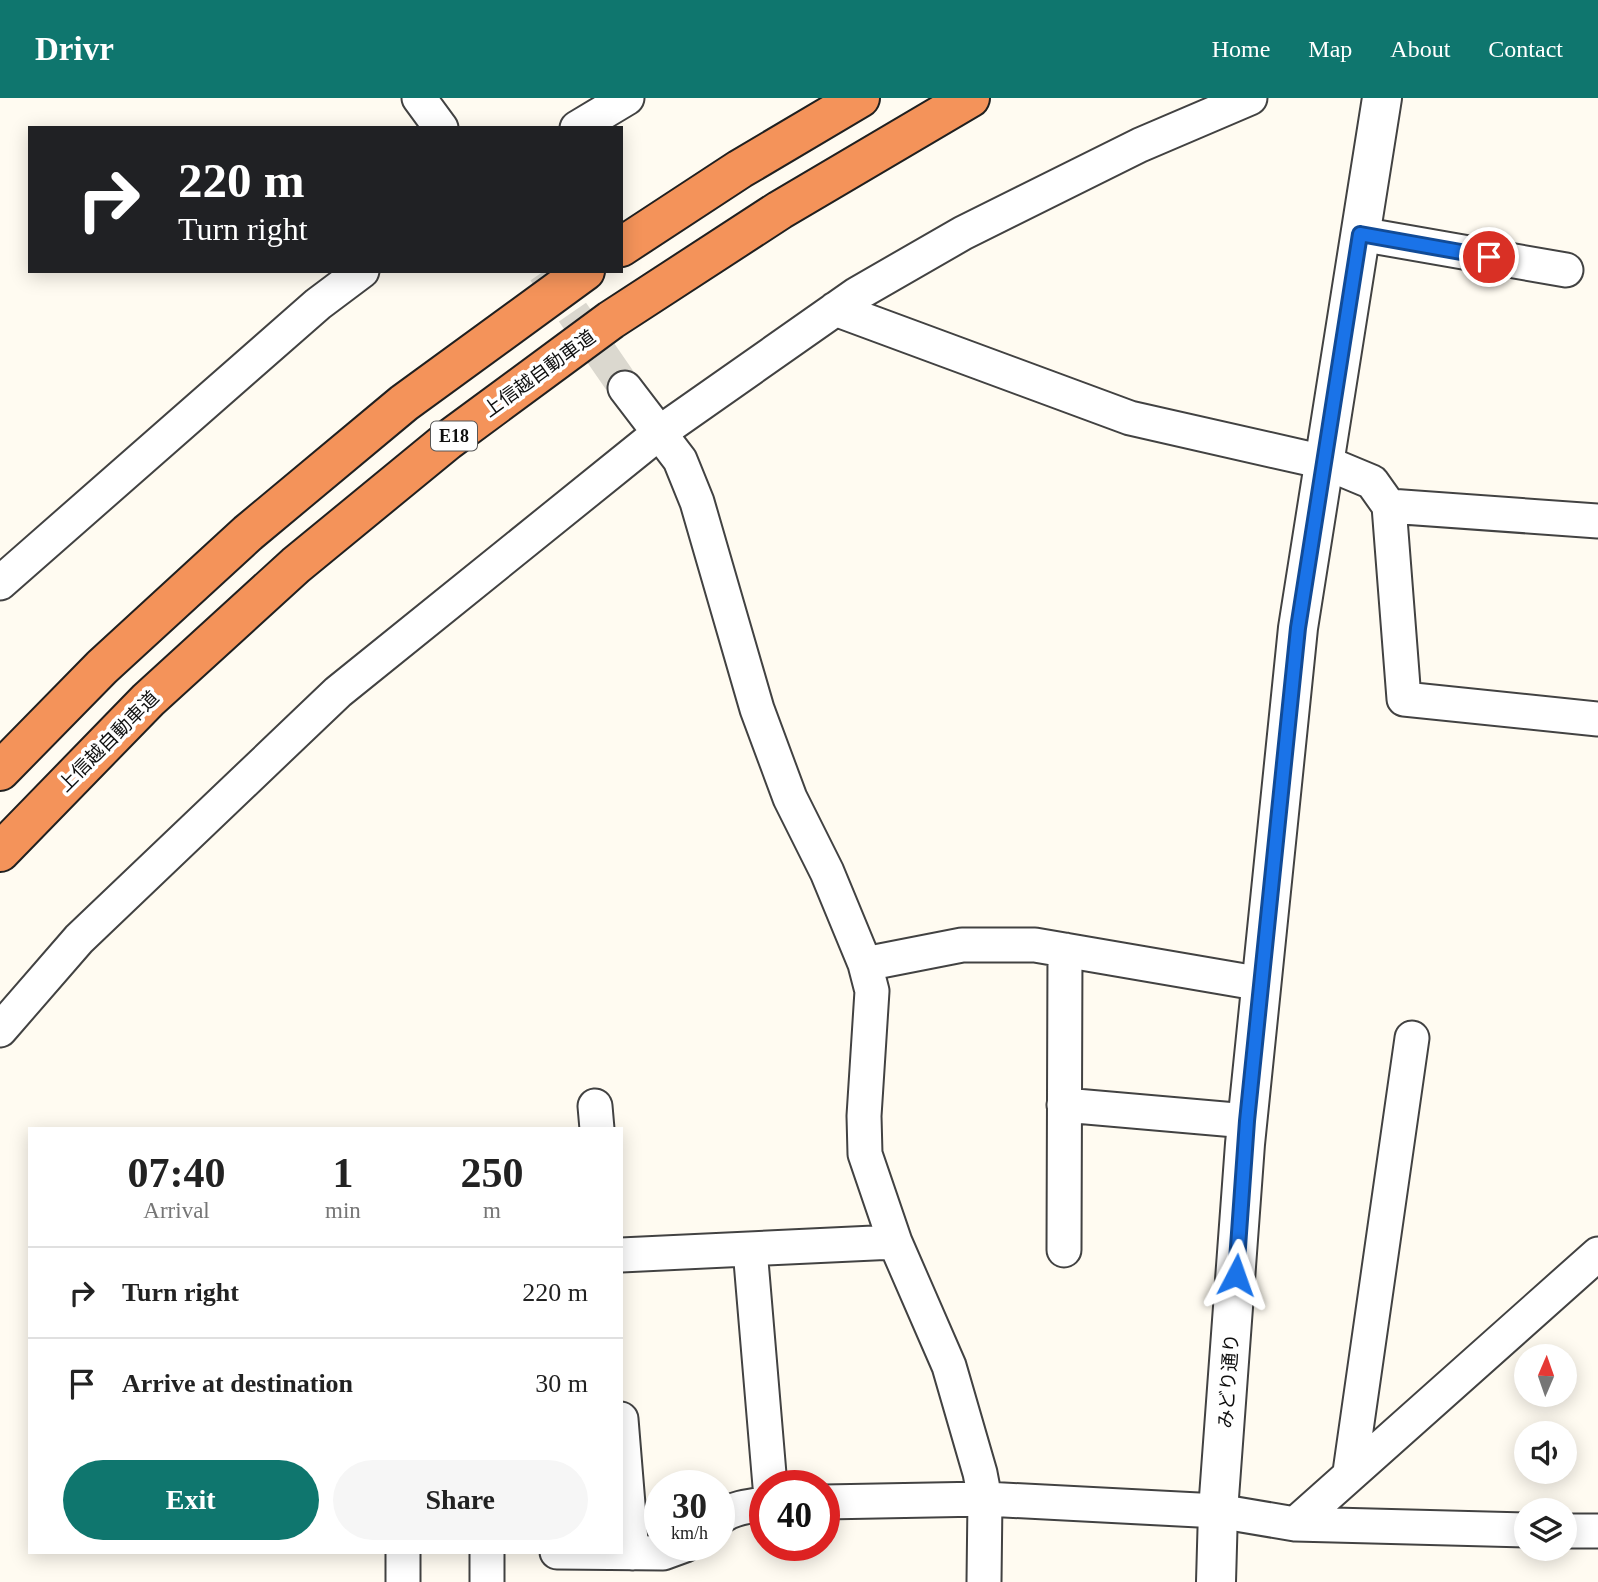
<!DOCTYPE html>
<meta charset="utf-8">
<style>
body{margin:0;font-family:"Times New Roman","Noto Sans JP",serif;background:#f6f6f6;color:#222;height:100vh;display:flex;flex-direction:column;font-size:26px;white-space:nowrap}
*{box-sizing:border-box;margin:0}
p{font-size:23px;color:#767676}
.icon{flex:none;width:38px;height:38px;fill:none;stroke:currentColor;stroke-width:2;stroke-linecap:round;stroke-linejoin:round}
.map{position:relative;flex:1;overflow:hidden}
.side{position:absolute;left:28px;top:1029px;width:595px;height:427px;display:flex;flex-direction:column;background:#fff;border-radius:0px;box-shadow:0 4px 18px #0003}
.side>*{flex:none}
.guide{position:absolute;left:28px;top:28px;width:595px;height:147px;border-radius:0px;box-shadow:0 4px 18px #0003;background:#202124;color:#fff;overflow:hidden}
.needle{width:46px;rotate:2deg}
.controls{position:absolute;left:1514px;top:1246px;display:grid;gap:14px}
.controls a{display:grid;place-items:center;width:63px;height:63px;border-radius:50%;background:#fff;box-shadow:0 4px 18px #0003;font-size:35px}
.speed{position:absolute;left:644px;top:1372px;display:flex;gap:14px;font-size:35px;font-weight:700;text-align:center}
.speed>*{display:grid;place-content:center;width:91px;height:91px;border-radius:50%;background:#fff;box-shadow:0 4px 18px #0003;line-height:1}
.speed small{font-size:18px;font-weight:400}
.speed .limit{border:10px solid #d22;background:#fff;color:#111}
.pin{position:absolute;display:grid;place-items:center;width:60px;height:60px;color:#fff;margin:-30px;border:4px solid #fff;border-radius:50%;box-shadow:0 2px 7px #0007}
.me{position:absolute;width:77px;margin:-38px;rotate:4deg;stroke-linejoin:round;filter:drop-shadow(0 0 5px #0008)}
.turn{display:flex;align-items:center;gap:24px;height:147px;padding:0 35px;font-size:32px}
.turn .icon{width:91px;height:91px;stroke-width:2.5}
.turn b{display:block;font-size:49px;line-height:60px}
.eta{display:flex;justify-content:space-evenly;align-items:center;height:119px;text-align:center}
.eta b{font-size:42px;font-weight:700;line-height:49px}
.button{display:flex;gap:14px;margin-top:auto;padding:14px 35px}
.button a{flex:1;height:80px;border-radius:42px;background:#0f766e;color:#fff;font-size:28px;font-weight:700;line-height:80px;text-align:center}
.button a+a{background:#f6f6f6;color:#222}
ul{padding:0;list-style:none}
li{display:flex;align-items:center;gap:21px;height:91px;padding:0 35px;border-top:2px solid #e0e0e0}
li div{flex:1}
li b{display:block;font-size:26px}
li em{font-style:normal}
header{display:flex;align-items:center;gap:42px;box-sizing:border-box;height:98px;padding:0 35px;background:#0f766e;color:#fff}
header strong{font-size:33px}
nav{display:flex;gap:38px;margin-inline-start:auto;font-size:24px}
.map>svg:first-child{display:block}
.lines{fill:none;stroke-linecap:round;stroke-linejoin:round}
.minor-tunnel{stroke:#dbd8cf;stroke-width:33;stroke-dasharray:33 17;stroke-linecap:butt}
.minor-casing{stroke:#424242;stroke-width:37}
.tertiary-casing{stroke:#424242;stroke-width:42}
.motorway-casing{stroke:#202020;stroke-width:42}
.minor{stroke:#fff;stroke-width:33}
.tertiary{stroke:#fff;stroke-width:38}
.motorway{stroke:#f4935a;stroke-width:38}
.route-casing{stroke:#114b97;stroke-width:18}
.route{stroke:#1a73e8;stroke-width:12}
.labels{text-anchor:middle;stroke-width:7;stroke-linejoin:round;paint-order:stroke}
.shield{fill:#fff;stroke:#575757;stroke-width:2}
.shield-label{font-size:18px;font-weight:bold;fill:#0f0f0f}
.street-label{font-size:19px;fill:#0f0f0f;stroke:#fff}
</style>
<header>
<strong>Drivr</strong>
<nav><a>Home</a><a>Map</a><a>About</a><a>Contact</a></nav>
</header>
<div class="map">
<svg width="1598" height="1484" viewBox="0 0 1598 1484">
<rect width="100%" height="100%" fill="#fffbf1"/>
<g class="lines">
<!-- minor-tunnel -->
<path class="minor-tunnel" d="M 544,173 L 625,290"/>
<!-- minor casing -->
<g class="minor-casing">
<path id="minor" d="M 419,0 L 441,30
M 577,30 L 627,0
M 1360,136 L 1566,172
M 835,211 L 1130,320 L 1324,364 L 1372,384 L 1389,408 L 1404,601 L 1598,621
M 625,290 L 680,362 L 697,404 L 757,611 L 790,700 L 827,774 L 865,866 L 872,893 L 864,1018 L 865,1056 L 895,1144 L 949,1268 L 980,1375 L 985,1401 L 984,1484
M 1389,408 L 1598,423
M 0,485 L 318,206 L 362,173
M 865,866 L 962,847 L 1035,847 L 1262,886
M 0,932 L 79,841 L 338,594 L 659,335 L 857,196 L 963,135 L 1140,47 L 1250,0
M 1064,1007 L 1247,1023
M 595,1008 L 597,1031
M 750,1151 L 770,1388
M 1064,1152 L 1065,852
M 621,1157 L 895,1144
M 621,1321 L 632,1455
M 1350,1374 L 1412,940
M 824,1404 L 985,1401 L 1218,1413 L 1295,1426 L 1526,1432
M 719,1420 C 732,1410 749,1408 765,1406
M 1295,1426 L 1598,1156
M 1564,1433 L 1598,1433
M 403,1454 L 403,1484
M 487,1454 L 487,1484
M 557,1454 L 663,1455 L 685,1447"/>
</g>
<!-- tertiary casing -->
<g class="tertiary-casing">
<path id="tertiary" d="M 1216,1484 L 1218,1413 L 1245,1046 L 1298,530 L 1382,0"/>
</g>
<!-- motorway casing -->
<g class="motorway-casing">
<path id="motorway" d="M 621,149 L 740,71 L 860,0
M 0,673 L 102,569 L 248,435 L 404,305 L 585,173
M 0,754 L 148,602 L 296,467 L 447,343 L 611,222 L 780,112 L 970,0"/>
</g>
<!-- minor -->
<use href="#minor" class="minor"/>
<!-- tertiary -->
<use href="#tertiary" class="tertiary"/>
<!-- motorway -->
<use href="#motorway" class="motorway"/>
</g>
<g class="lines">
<!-- route casing -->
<g class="route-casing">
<path id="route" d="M 1236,1177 L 1247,1023 L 1298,530 L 1360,136 L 1489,159"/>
</g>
<!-- route -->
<use href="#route" class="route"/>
</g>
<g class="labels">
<!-- shield labels -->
<rect class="shield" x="431" y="323.5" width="46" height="29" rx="5"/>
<g class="shield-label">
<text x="454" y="344">E18</text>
</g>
<!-- street labels -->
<g class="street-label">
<text transform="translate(539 275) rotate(-36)" y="7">上信越自動車道</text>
<text transform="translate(108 643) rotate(-45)" y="7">上信越自動車道</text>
<text transform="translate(1228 1283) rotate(-86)" y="7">みどり通り</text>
</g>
</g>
</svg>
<div class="controls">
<a><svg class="needle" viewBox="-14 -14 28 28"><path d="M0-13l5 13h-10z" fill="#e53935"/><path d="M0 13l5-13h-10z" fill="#767676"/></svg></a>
<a><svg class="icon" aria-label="sound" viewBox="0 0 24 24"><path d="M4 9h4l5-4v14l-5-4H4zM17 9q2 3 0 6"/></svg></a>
<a><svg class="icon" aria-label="layers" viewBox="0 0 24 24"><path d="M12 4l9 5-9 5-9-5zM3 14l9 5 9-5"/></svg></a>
</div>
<div class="speed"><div>30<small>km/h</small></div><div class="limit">40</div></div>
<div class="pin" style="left:1489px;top:159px;background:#d93025"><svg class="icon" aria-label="arrive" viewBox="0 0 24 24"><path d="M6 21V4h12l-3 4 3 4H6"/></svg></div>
<svg class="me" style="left:1236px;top:1177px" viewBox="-20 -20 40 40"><path d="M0-17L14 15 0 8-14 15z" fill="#1a73e8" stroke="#fff" stroke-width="4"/></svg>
<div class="guide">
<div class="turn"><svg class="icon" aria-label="right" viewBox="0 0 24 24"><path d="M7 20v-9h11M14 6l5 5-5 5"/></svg><div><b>220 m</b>Turn right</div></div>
</div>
<section class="side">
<div class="eta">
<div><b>07:40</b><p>Arrival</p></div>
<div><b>1</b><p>min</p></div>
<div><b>250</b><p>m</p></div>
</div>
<ul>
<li><svg class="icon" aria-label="right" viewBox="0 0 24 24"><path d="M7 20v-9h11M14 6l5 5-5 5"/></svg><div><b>Turn right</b></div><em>220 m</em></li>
<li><svg class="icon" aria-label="arrive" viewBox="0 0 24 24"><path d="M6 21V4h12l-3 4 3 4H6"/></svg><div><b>Arrive at destination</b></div><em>30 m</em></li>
</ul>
<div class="button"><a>Exit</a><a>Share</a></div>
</section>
</div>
